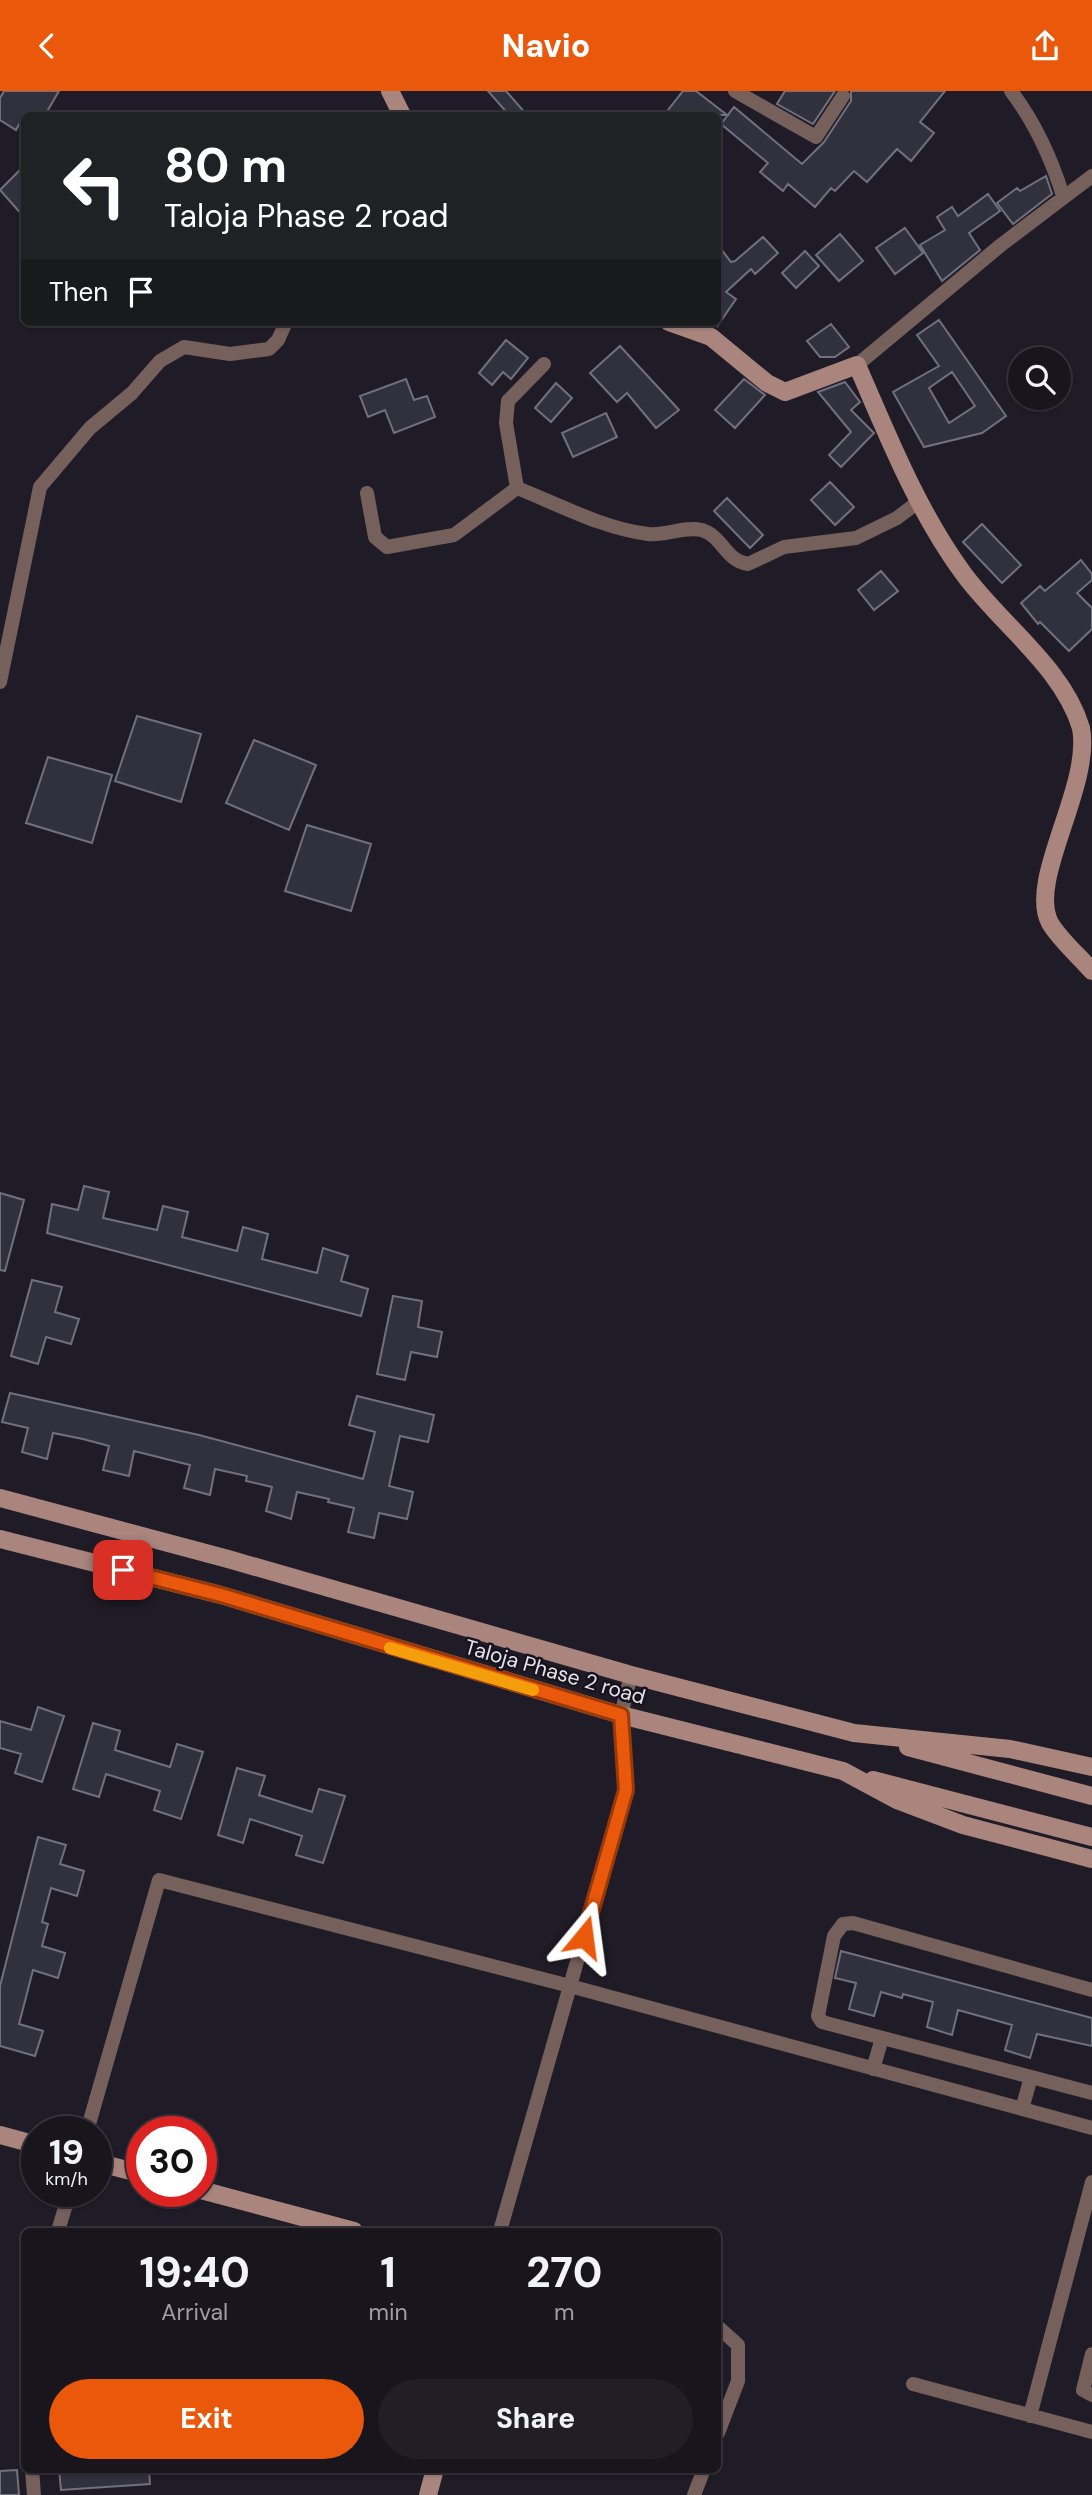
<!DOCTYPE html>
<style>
body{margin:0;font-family:"DM Sans",sans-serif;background:#211e26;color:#f1f3f6;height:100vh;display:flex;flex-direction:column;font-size:26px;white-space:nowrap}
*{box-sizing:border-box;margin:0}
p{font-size:23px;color:#9f9fa4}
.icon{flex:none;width:38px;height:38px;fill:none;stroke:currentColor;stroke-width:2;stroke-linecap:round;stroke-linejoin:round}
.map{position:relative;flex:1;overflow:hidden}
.panel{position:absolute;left:21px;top:2137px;width:700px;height:245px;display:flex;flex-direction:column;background:#18151d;border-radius:10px;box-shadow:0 2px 5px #0004,0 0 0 2px #36343b}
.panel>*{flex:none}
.top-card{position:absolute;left:21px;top:21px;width:700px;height:214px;border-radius:10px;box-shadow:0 2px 5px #0004,0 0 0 2px #36343b;background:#202124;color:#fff;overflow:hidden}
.controls{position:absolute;left:1008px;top:256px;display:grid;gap:14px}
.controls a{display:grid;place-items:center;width:63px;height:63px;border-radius:50%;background:#18151d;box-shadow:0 2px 5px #0004,0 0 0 2px #36343b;font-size:35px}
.speed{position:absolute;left:21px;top:2025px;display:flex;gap:14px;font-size:35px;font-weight:700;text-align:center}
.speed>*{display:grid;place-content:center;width:91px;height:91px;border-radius:50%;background:#18151d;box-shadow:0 2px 5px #0004,0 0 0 2px #36343b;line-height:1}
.speed small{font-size:18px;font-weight:400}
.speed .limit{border:10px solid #d22;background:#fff;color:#111}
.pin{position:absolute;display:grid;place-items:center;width:60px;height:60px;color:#fff;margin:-30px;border-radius:14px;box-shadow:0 4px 10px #0006}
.me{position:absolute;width:77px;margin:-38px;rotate:16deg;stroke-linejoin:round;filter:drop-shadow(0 0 5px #0008)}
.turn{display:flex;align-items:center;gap:24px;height:147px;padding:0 28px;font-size:32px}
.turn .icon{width:91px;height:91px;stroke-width:2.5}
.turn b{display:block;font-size:49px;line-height:60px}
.then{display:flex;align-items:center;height:66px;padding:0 28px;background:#0003;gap:14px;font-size:26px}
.eta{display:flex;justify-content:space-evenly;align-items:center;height:119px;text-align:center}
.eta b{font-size:42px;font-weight:800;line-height:49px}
.cta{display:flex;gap:14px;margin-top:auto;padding:14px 28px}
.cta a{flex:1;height:80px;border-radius:42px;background:#ea580c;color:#fff;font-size:28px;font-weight:800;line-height:80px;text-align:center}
.cta a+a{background:#211e26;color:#f1f3f6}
header{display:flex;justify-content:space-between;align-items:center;height:91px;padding:0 28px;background:#ea580c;color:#fff;font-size:32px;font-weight:800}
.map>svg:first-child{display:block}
.building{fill:#31303d;stroke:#71707f;stroke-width:2;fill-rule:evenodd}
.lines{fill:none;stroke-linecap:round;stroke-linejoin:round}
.street{stroke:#76605b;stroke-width:14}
.secondary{stroke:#a9857e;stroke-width:18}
.route-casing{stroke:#983908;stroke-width:18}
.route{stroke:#ea580c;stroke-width:12}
.slow{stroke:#f59e0b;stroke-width:12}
.labels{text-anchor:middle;stroke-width:5;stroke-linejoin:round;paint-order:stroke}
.street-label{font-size:21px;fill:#e6e3eb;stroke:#17131e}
</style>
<header><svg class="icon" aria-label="back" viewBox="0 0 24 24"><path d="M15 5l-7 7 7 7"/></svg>Navio<svg class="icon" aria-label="share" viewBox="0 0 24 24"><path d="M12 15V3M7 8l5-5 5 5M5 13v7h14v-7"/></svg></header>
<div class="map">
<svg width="1092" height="2404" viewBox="0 0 1092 2404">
<rect width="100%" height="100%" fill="#201c27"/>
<!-- building -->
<path class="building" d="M 4,0 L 59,0 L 45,24 L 24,24 L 16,39 L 0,29 L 0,7 Z
M 488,0 L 506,0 L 527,24 L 509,24 Z
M 683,0 L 696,0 L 727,24 L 664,24 Z
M 785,0 L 835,0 L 813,33 L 777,13 Z
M 851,0 L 945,0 L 920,31 L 934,42 L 911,70 L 897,58 L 867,91 L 854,80 L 835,100 L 831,97 L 815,116 L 788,93 L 783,100 L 760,81 L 768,72 L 721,33 L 734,16 L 802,73 L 824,51 L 851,10 Z
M 24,75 L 24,126 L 0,99 Z
M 1046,85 L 1052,103 L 1013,133 L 997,112 L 1017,97 L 1020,100 Z
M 988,103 L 1000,120 L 969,142 L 980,159 L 942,190 L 920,154 L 945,139 L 937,126 L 952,116 L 958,125 Z
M 905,137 L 923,162 L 895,183 L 876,157 Z
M 840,143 L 863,170 L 839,190 L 816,164 Z
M 763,146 L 778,162 L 755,183 L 751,178 L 726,201 L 736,208 L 718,234 L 718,154 L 731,171 L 735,170 Z
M 805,160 L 819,175 L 796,197 L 782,182 Z
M 939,229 L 1006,325 L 982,342 L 924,356 L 893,301 L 939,275 L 917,244 ZM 952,281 L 975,315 L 949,332 L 929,297 Z
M 831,233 L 849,256 L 835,266 L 820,266 L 807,250 Z
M 506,249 L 528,267 L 511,288 L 503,281 L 492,294 L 479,282 Z
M 620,255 L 679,319 L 656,337 L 627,302 L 617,311 L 590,282 Z
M 406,288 L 414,309 L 427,305 L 435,326 L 394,342 L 385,319 L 368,326 L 360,305 Z
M 744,288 L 765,304 L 735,337 L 715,319 Z
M 845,291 L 860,311 L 851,319 L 874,342 L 841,376 L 829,364 L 851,341 L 818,301 Z
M 556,292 L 572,307 L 551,331 L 535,317 Z
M 606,322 L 617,346 L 573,366 L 562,342 Z
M 830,391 L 854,416 L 835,434 L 811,409 Z
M 727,407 L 763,444 L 750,457 L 714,420 Z
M 982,433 L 1021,474 L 1002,492 L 963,451 Z
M 1081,469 L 1092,483 L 1092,489 L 1077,502 L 1092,517 L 1092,538 L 1069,560 L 1040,531 L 1038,533 L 1021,512 L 1040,495 L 1045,500 Z
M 881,480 L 898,500 L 874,519 L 858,499 Z
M 137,625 L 201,643 L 181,711 L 115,690 Z
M 254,649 L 316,674 L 289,739 L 226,712 Z
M 48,666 L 112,684 L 92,752 L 26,732 Z
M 307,734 L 371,753 L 351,820 L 285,800 Z
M 84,1095 L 109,1101 L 103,1127 L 157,1139 L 163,1115 L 188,1121 L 182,1146 L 237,1160 L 243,1136 L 268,1143 L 262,1168 L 317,1182 L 323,1157 L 348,1165 L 341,1190 L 368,1198 L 361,1225 L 47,1142 L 52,1113 L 78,1119 Z
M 0,1102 L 24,1109 L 5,1180 L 0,1179 Z
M 32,1189 L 62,1196 L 55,1221 L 79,1228 L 71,1253 L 46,1246 L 38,1273 L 11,1265 Z
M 393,1205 L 422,1210 L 418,1236 L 442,1241 L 437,1266 L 411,1261 L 405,1289 L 377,1283 Z
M 10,1302 L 199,1344 L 363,1388 L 375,1341 L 349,1334 L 357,1305 L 434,1324 L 428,1351 L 400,1345 L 389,1395 L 413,1401 L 407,1428 L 379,1422 L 374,1447 L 348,1441 L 354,1417 L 328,1411 L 329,1408 L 297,1401 L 291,1428 L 266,1420 L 272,1396 L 246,1390 L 247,1385 L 215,1378 L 210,1404 L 184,1397 L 190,1374 L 134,1360 L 129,1385 L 103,1379 L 109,1355 L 83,1348 L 53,1342 L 47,1368 L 22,1361 L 28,1337 L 2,1331 Z
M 38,1616 L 64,1625 L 42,1691 L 15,1682 L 21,1663 L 0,1657 L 0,1630 L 31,1639 Z
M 93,1632 L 120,1640 L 115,1659 L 170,1676 L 177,1653 L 203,1661 L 181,1728 L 154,1719 L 160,1700 L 106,1683 L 99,1706 L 73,1698 Z
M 237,1677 L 265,1685 L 259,1704 L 312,1721 L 319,1698 L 345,1705 L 323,1772 L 296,1764 L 302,1745 L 250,1728 L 243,1752 L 218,1744 Z
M 38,1746 L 66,1754 L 60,1773 L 84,1780 L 77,1805 L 51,1797 L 42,1831 L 48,1833 L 42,1855 L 65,1862 L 58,1887 L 33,1879 L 19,1933 L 43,1940 L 35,1965 L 0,1955 L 0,1895 Z
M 841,1860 L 1092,1927 L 1092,1955 L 1037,1943 L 1030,1967 L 1005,1959 L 1012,1934 L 958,1919 L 952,1944 L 927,1936 L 933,1911 L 903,1903 L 902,1907 L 881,1901 L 874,1925 L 849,1918 L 856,1892 L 835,1887 Z
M 59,2378 L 149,2378 L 150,2393 L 61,2399 Z
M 17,2379 L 19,2404 L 0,2404 L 0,2380 Z"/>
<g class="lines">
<!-- street -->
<path class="street" d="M 735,0 L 816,46 L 843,5
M 1011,0 C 1036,33 1051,66 1063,105
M 544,273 L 508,310 L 506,332 L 517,397 C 558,413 604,438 648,443 C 666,445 684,435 702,439 C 722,445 726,470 748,473 L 784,456 L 856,447 L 897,427 L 918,411
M 857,274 L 1001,154 L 1092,85
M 367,402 L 375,446 L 387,456 L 454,444 L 517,397
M 0,591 L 40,396 L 90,337 L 132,302 L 160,270 L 184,256 L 230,263 L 269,258 L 278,249 L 286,231
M 1092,1899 L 853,1832 L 843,1833 L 834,1845 L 818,1925 L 822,1931 L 1092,2002
M 873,1978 L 882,1947
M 1022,2018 L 1031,1986
M 87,2040 L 159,1789 L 570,1895 L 1092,2037
M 58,2140 L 70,2100
M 500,2140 L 626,1699 L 621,1624 L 631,1584
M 718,2236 L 738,2254 L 738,2290 L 718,2342
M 1092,2263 L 1083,2299 L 1092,2304
M 913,2293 L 1092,2341
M 1030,2325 L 1092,2091
M 32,2378 L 34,2404
M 694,2404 L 704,2378"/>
<!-- secondary -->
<path class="secondary" d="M 390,0 L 402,24
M 669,231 L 711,246 L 767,292 L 785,301 L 857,274 C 888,345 917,419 963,482 C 1000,533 1063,576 1081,637 C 1092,696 1027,789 1050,832 C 1060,849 1079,865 1092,880
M 0,1407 L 228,1468 L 631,1584 L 854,1642 L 1010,1658 L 1092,1676
M 0,1448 L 221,1504 L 621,1624 L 843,1680 L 897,1709 L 963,1734 L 1092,1768
M 908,1656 L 1092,1705
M 873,1689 L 1092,1746
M 0,2044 L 37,2054
M 96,2071 L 142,2083
M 201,2099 L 354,2140
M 428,2404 L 435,2378"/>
</g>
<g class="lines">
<!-- route casing -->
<g class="route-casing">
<path id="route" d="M 123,1479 L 221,1504 L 621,1624 L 626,1699 L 584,1846"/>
</g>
<!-- route -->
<use href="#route" class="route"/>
<!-- slow -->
<path class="slow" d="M 390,1557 L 533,1599"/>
</g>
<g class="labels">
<!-- street labels -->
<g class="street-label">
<text transform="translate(555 1581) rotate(16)" y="7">Taloja Phase 2 road</text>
</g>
</g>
</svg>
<div class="controls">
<a><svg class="icon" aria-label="search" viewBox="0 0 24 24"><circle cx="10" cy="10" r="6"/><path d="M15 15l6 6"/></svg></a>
</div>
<div class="speed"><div>19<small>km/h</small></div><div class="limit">30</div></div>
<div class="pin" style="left:123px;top:1479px;background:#d93025"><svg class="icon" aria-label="arrive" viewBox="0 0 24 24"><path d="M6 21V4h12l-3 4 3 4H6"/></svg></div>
<svg class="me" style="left:584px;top:1846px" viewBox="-20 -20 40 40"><path d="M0-17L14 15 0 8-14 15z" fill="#ea580c" stroke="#fff" stroke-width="4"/></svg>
<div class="top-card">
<div class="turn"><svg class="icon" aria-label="left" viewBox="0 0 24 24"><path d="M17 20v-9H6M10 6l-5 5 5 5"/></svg><div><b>80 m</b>Taloja Phase 2 road</div></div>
<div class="then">Then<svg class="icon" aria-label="arrive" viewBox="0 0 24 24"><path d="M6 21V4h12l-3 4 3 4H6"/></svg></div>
</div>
<section class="panel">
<div class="eta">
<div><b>19:40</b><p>Arrival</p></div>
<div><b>1</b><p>min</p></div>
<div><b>270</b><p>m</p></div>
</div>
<div class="cta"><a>Exit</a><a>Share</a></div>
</section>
</div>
